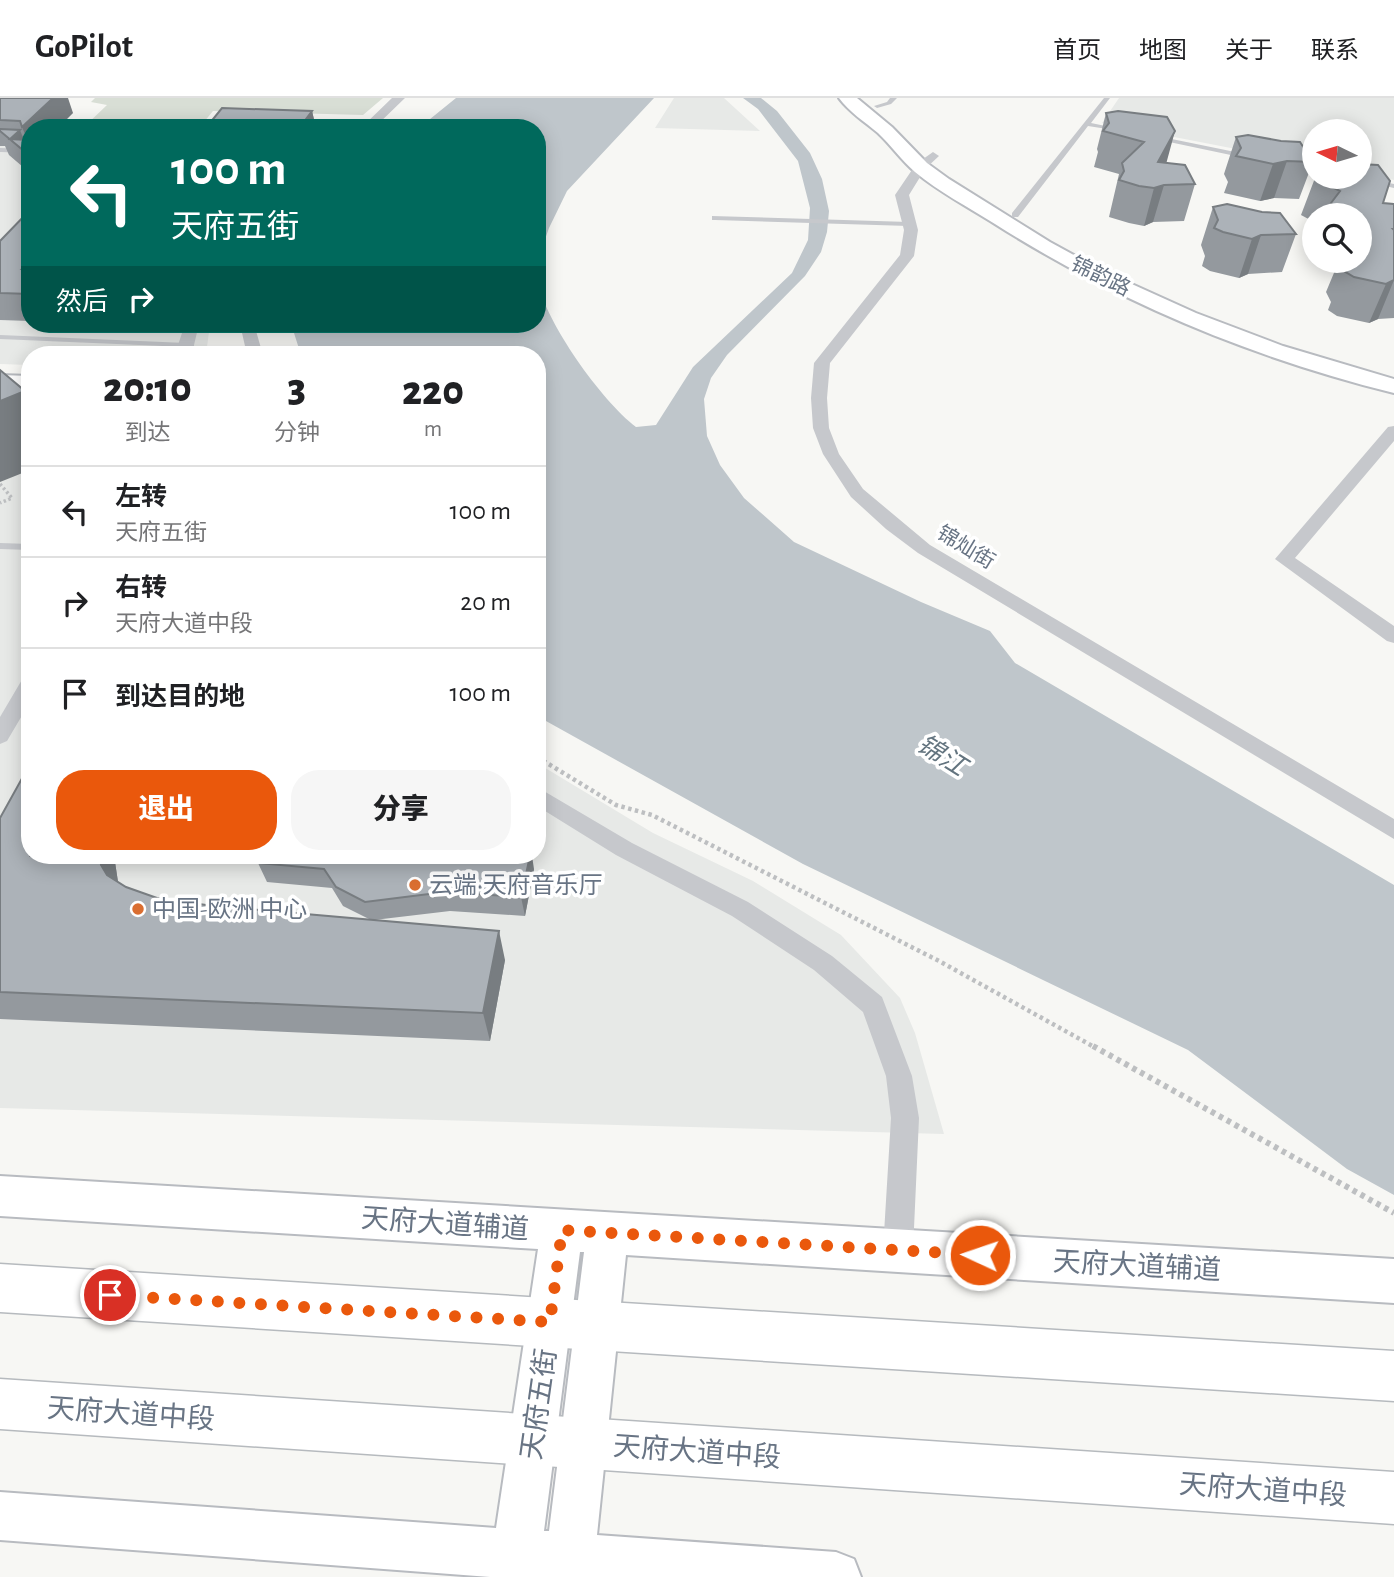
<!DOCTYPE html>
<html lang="zh">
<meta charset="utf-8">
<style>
body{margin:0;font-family:"Alegreya Sans","Noto Sans SC",sans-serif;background:#f6f6f6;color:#202124;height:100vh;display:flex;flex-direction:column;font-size:26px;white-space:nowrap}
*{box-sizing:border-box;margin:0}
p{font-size:23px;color:#757577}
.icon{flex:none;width:38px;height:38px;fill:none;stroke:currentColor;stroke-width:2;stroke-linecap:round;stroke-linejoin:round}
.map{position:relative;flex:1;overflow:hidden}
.sheet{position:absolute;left:21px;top:248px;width:525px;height:518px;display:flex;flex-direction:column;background:#fff;border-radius:28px;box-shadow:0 4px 18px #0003}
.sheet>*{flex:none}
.guide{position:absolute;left:21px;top:21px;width:525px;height:214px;border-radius:28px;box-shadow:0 4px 18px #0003;background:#00695c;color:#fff;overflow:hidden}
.needle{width:46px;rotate:275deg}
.buttons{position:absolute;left:1302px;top:21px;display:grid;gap:14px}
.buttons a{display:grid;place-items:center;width:70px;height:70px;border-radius:50%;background:#fff;box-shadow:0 4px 18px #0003;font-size:35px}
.pin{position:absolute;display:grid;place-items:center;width:60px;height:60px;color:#fff;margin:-30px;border:4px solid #fff;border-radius:50%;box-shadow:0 2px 7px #0007}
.me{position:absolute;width:77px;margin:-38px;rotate:273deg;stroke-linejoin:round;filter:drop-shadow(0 0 5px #0008)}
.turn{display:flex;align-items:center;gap:24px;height:147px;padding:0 35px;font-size:32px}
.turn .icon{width:91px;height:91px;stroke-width:2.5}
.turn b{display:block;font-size:49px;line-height:60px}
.then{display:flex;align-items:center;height:66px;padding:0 35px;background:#0003;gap:14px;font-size:26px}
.eta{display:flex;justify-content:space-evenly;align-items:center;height:119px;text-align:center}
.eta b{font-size:42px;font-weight:800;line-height:49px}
.button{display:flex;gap:14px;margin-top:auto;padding:14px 35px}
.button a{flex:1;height:80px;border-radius:28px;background:#ea580c;color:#fff;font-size:28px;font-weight:800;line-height:80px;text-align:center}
.button a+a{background:#f6f6f6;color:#202124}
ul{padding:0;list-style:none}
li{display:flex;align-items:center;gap:21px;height:91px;padding:0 35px;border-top:2px solid #e0e0e0}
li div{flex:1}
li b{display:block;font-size:26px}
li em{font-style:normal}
header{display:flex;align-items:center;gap:42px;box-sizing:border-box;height:98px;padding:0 35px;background:#fff;border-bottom:2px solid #e0e0e0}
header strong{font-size:33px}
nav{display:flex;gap:38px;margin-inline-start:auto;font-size:24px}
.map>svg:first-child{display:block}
.built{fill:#e7e9e7}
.green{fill:#d8ded5}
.water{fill:#bfc6cb}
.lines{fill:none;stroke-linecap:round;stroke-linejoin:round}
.secondary-casing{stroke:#b8bbc0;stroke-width:4}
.primary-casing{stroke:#b6babe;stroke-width:3}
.path-far2{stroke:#bdbfc1;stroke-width:3.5;stroke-dasharray:2.5 2.5;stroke-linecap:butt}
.path-far1{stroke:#bdbfc1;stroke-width:4.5;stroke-dasharray:3.5 3.5;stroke-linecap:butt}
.path{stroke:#bdbfc1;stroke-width:6;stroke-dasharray:4.5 4.5;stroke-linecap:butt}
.lane{fill:#c6c8cc;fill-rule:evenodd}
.street{fill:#c6c8cc;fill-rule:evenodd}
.secondary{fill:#fff;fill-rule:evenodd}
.primary{fill:#fff;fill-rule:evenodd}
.wall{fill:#94999e}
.shaded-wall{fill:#787d81}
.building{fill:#acb2b8;stroke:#787d81;stroke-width:2}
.route{stroke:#ea580c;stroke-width:12;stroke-dasharray:0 21.6}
.poi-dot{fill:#da6e31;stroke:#fff;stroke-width:2.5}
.labels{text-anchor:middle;stroke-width:7;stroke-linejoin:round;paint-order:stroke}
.far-street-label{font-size:21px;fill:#687484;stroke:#fff}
.poi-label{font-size:24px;fill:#687484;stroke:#fff;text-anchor:start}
.water-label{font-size:26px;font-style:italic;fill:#63747f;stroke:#fff}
.near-street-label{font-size:28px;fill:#687484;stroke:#fff}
</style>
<header>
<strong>GoPilot</strong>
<nav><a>首页</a><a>地图</a><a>关于</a><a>联系</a></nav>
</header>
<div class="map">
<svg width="1394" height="1479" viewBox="0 0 1394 1479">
<rect width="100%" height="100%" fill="#f7f7f4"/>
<!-- built -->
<path class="built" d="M 674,0 L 724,0 L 760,33 L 655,30 Z
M 1119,0 L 1394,0 L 1394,82 L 1360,75 L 1360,33 L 1314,33 L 1314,66 L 1102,25 Z
M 0,48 L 30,49 L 30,226 L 210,226 L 206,257 L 30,257 L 30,267 L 0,266 Z
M 0,294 L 30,295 L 30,758 L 537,758 L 537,665 L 653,735 L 753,783 L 841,837 L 900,900 L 915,935 L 944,1036 L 0,1010 Z"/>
<!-- green -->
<path class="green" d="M 95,0 L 383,0 L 363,17 L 213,13 L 199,30 L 83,30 L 107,7 L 91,4 Z"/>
<!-- water -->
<path class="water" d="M 456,0 L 654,0 L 567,93 L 549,130 L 537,164 L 537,30 L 419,30 Z
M 743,0 L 761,0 L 777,13 L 810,55 L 822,81 L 829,113 L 827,134 L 821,154 L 805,178 L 727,257 L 711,280 L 704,301 L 707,338 L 720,367 L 744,400 L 794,444 L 921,504 L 990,533 L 1015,565 L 1394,787 L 1394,1097 L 1347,1071 L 1188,952 L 803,766 L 537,618 L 537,257 L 301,257 L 294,235 L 295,226 L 537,226 L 537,182 C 546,225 601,302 636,329 L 656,327 L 693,269 L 792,175 L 808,142 L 810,110 L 798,63 L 758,11 Z"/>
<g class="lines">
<!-- secondary casing -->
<g class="secondary-casing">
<path id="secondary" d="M 839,0 L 857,0 L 892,29 L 927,65 L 949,81 L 1050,144 L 1103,173 L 1196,215 L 1283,248 L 1394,281 L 1394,295 C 1253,260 1118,204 995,126 C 968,109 939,94 915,74 C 901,62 891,47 878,35 C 865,24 849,14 839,0 Z
M 0,277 L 30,278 L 30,292 L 0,291 Z
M 0,1078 L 1394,1161 L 1394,1205 L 626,1157 L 597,1437 L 836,1454 L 854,1461 L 861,1479 L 490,1479 L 0,1442 L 0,1394 L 496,1430 L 538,1151 L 0,1118 ZM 580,1154 L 584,1154 L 549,1433 L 544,1433 Z"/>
</g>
<!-- primary casing -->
<g class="primary-casing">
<path id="primary" d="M 0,1166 L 1394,1253 L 1394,1303 L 0,1214 Z
M 0,1281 L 1394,1374 L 1394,1426 L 0,1331 Z"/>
</g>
<!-- path-far2 -->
<path class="path-far2" d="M 0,386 L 12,400 L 0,405"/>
<!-- path-far1 -->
<path class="path-far1" d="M 537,659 L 616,707 L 652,717 L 939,863 L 1096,950"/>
<!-- path -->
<path class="path" d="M 1093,948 L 1394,1115"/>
<!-- lane -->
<path class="lane" d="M 890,0 L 897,0 L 891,6 L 877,10 L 874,8 L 887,4 Z
M 1104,0 L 1110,0 L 1091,25 L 1120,31 L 1120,33 L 1088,28 L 1018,119 L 1012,119 L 1012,115 Z
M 1157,38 L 1245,56 L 1248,58 L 1245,60 L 1155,41 L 1154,40 Z
M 0,50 L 30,51 L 30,55 L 0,54 Z
M 1346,79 L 1358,79 L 1394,86 L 1394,90 Z
M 712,118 L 909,124 L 913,126 L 909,128 L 715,122 L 712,122 Z
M 0,237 L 186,245 L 190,247 L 186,249 L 0,241 Z
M 0,445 L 30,446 L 30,452 L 0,451 Z"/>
<!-- street -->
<path class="street" d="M 392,0 L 405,0 L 374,30 L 361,30 Z
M 933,54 L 939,58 L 925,71 L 909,97 L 918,132 L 914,158 L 830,265 L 827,300 L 829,330 L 839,356 L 863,391 L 930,447 L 1394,721 L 1394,741 L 918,455 L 886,431 L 851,399 L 823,356 L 813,330 L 811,300 L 814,265 L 900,157 L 904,132 L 895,97 L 916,66 Z
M 185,226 L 199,226 L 194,247 L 195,257 L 179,257 L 178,247 Z
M 240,226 L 254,226 L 263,257 L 247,257 Z
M 1394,328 L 1394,343 L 1295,460 L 1394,528 L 1394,545 L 1387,543 L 1275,461 L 1388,329 Z
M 30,578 L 30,604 L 7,643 L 0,646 L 0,619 L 23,580 Z
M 537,689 L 632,745 L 748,804 L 832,858 L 882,899 L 912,978 L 919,1020 L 913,1152 L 908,1162 L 898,1166 L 888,1162 L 883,1152 L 891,1020 L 886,978 L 863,914 L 814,872 L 732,818 L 616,757 L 537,708 Z"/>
<!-- secondary -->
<use href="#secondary" class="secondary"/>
<!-- primary -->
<use href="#primary" class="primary"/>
</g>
<!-- wall -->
<path class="wall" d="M 0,0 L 73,15 L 30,30 L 30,75 L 9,57 L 5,48 L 0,48 Z
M 312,13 L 316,30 L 210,30 L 209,26 Z
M 1118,13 L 1166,65 L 1195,86 L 1184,123 L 1153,124 L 1144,128 L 1129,125 L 1109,119 L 1119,76 L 1094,69 L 1098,54 L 1097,51 L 1106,15 Z
M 1236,39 L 1313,64 L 1299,101 L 1274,100 L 1260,103 L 1224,95 L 1228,84 L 1224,76 Z
M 1315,80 L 1383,105 L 1394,106 L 1394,220 L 1378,221 L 1369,225 L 1337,218 L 1328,212 L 1331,204 L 1326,194 L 1336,170 L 1323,163 L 1360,163 L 1360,117 L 1314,117 L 1314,124 L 1301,117 Z
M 1213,109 L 1296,136 L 1282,174 L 1248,176 L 1239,180 L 1210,173 L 1202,168 L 1205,158 L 1201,147 Z
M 30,112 L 30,223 L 0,222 L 0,143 Z
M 86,226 L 122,226 L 121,227 Z
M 0,720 L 30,758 L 116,758 L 115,764 L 118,784 L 126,789 L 157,800 L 213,808 L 371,822 L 343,808 L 332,790 L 267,784 L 258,765 L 534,771 L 525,818 L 450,813 L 374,822 L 505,862 L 490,943 L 0,921 Z"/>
<!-- shaded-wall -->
<path class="shaded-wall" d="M 53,0 L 68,0 L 73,15 L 58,30 L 30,30 L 30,48 L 22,29 Z
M 312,13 L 316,30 L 301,30 Z
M 20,32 L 30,57 L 10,41 Z
M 1175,33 L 1165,70 L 1158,64 Z
M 1287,63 L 1274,100 L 1260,103 L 1273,66 Z
M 1164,87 L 1153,124 L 1144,128 L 1154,90 Z
M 1261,137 L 1248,176 L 1239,180 L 1252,141 Z
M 30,163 L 30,188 L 22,171 Z
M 1394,182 L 1378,221 L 1369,225 L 1386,186 Z
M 25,293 L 30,304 L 30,372 L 0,384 L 0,303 Z
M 100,758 L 116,758 L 115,764 L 120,797 L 101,767 Z
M 530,758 L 532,758 L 534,771 L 525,818 L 521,799 Z
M 499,833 L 505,862 L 490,943 L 483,915 Z"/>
<!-- building -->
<path class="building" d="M 0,0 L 53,0 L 22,29 L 20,23 L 0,22 Z
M 222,10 L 312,13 L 300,29 L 209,26 Z
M 1118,13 L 1167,19 L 1175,33 L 1158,64 L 1185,67 L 1195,86 L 1164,87 L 1154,90 L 1139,88 L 1119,82 L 1124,73 L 1122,65 L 1144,44 L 1103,33 L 1109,25 L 1106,15 Z
M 0,31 L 20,32 L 10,41 L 30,42 L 30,58 L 0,33 Z
M 1248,37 L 1281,43 L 1300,44 L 1313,64 L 1287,63 L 1273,66 L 1236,58 L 1241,50 L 1236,39 Z
M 1360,66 L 1378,67 L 1390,83 L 1383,105 L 1394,106 L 1394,131 L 1393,131 L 1394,132 L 1394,182 L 1386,186 L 1354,179 L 1344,173 L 1348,165 L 1346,163 L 1360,163 L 1360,117 L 1334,117 L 1336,114 L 1331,105 L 1340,93 L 1315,80 L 1316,79 L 1360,79 Z
M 1227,106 L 1262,114 L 1280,115 L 1296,136 L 1261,137 L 1252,141 L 1223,134 L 1214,130 L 1218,122 L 1213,109 Z
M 30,112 L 30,163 L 22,171 L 30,171 L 30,196 L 0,195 L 0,143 Z
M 0,272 L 25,293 L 0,303 Z
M 30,666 L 30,758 L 100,758 L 101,767 L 107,777 L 126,789 L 157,800 L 213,808 L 499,833 L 483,915 L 0,894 L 0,720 Z
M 261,758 L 530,758 L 521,799 L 445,794 L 365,804 L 336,789 L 324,771 L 258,765 Z"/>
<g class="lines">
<!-- route -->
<path class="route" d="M 110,1197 L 550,1224 L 562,1132 L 980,1157"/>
</g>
<!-- markers -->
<g class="poi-dot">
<circle cx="415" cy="787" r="7"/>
<circle cx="138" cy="811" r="7"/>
</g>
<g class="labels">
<!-- far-street labels -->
<g class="far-street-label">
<text transform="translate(1101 178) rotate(26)" y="7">锦韵路</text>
<text transform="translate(966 449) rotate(31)" y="7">锦灿街</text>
</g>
<!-- poi labels -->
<g class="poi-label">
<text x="429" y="795">云端·天府音乐厅</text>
<text x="152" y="819">中国-欧洲 中心</text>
</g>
<!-- water labels -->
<g class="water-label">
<text transform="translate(942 657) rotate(32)" y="9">锦江</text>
</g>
<!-- near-street labels -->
<g class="near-street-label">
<text transform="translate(445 1125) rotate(4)" y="10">天府大道辅道</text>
<text transform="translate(1137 1167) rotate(3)" y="10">天府大道辅道</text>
<text transform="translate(538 1306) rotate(-82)" y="10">天府五街</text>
<text transform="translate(131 1315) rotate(4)" y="10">天府大道中段</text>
<text transform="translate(697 1353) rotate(4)" y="10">天府大道中段</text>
<text transform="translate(1263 1391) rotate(4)" y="10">天府大道中段</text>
</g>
</g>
</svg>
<div class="buttons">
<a><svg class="needle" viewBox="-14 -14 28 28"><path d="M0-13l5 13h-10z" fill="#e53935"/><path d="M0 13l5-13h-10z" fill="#757577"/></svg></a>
<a><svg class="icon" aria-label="search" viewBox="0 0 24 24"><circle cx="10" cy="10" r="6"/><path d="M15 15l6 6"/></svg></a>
</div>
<div class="pin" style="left:110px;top:1197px;background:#d93025"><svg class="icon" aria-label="arrive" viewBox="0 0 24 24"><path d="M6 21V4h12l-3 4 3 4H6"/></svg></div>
<svg class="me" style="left:980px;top:1157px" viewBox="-20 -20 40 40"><circle r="17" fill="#ea580c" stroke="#fff" stroke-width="3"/><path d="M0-11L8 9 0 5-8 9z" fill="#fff"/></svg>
<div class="guide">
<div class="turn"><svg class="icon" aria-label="left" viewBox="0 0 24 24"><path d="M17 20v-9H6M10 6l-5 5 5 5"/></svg><div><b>100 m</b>天府五街</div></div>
<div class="then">然后<svg class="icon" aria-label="right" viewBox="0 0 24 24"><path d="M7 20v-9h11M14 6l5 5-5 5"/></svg></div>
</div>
<section class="sheet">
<div class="eta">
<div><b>20:10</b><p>到达</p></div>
<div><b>3</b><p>分钟</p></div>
<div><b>220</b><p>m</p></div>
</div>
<ul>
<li><svg class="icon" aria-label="left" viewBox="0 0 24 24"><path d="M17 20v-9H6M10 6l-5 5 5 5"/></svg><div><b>左转</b><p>天府五街</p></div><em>100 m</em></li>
<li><svg class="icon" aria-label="right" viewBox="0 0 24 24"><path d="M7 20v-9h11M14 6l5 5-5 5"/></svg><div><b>右转</b><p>天府大道中段</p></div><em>20 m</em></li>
<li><svg class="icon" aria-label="arrive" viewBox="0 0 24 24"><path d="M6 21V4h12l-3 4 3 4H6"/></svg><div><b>到达目的地</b></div><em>100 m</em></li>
</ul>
<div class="button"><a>退出</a><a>分享</a></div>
</section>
</div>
